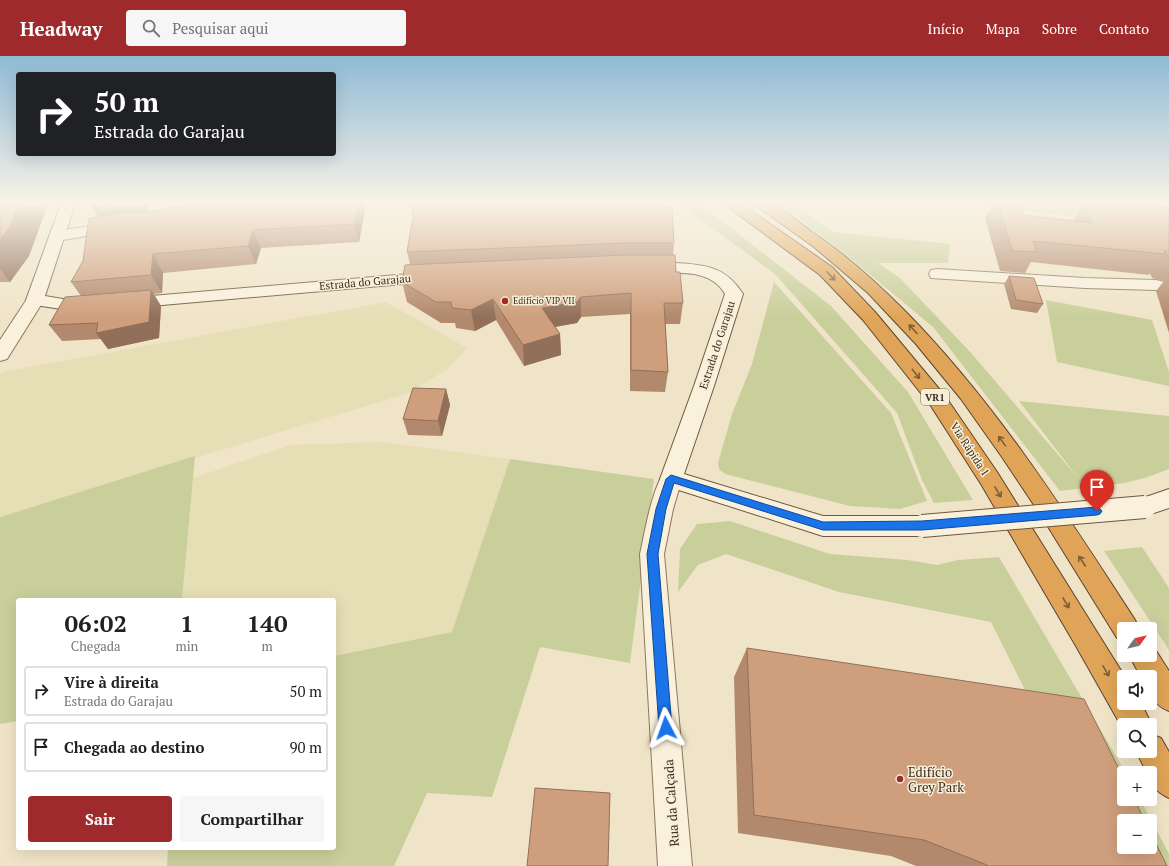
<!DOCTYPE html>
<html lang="pt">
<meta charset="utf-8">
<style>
body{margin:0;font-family:"PT Serif",serif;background:#f6f6f6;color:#202124;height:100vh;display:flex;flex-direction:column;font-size:15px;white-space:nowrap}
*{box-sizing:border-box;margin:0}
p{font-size:13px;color:#757577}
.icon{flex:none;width:22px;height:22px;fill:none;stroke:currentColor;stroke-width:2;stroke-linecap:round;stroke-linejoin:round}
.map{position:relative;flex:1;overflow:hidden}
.sheet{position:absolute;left:16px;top:542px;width:320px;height:252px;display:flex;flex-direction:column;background:#fff;border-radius:4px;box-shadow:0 4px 16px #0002}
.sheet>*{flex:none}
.hud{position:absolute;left:16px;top:16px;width:320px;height:84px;border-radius:4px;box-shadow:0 4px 16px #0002;background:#202124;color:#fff;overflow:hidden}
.needle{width:26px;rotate:56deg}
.controls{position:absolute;left:1117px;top:566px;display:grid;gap:8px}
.controls a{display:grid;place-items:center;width:40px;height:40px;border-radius:4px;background:#fff;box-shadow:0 4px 16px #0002;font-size:20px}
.pin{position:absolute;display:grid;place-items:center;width:34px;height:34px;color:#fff;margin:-41px -17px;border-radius:50% 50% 50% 0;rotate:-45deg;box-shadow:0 0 4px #0007}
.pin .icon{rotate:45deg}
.me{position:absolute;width:44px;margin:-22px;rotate:356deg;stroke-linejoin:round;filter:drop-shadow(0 0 3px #0008)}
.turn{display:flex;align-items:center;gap:14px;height:84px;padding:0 12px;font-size:18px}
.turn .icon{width:52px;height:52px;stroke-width:2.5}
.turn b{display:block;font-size:28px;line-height:34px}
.eta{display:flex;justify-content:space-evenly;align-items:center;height:68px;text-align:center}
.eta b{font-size:24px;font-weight:800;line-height:28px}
.cta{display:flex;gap:8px;margin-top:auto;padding:8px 12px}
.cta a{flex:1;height:46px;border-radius:4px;background:#9e2a2b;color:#fff;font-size:16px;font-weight:800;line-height:46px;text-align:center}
.cta a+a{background:#f6f6f6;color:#202124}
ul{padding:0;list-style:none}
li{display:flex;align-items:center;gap:12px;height:50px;margin:0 8px 6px;padding:0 4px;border:2px solid #e0e0e0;border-radius:4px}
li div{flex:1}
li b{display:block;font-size:15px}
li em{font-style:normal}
header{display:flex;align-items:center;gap:24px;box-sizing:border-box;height:56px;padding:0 20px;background:#9e2a2b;color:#fff}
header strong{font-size:19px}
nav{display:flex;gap:22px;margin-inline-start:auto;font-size:14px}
.search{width:280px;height:36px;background:#f6f6f6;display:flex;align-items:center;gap:10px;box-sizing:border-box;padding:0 14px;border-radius:4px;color:#757577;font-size:15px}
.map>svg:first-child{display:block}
.farmland{fill:#e6deb5}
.green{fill:#c9cf9b;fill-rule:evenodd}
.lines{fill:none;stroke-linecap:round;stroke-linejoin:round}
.street-casing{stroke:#8d765c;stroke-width:2}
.secondary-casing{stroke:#6f573f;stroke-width:2}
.highway-casing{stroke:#5b4430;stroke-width:2}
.street{fill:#faf1dc;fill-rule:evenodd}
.secondary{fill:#faf1dc;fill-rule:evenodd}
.highway{fill:#e0a458;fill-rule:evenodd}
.secondary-bridge-casing{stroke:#6f573f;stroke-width:24;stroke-linecap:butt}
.secondary-bridge{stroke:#faf1dc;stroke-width:22}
.wall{fill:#b2896c}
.shaded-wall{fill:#916f58}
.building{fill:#cf9f7d;stroke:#916f58}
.oneway{stroke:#7e5d36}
.route{fill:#1a73e8;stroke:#114b97}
.poi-dot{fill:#9e2a2b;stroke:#f7eed8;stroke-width:1.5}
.labels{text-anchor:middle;stroke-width:3;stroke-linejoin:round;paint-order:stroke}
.far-poi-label{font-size:9px;fill:#3d2e20;stroke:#f7eed8;text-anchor:start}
.shield{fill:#f7eed8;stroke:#756857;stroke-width:1}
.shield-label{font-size:10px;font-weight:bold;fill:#3d2e20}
.street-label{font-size:11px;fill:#3d2e20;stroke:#f7eed8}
.near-poi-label{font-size:13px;fill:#3d2e20;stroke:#f7eed8;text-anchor:start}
.near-street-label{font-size:13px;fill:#3d2e20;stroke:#f7eed8}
</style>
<header>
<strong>Headway</strong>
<div class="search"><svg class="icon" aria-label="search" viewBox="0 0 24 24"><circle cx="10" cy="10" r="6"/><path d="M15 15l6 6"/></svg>Pesquisar aqui</div>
<nav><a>Início</a><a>Mapa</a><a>Sobre</a><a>Contato</a></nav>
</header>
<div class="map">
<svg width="1169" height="810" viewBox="0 0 1169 810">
<rect width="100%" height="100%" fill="#f0e4c8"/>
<!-- farmland -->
<path class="farmland" d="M 386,246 L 467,292 L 449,312 L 409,337 L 0,461 L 0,320 L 2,316 Z
M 380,386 L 510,403 L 452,576 L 334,600 L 334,544 L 182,544 L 193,422 L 291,389 Z"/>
<!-- green -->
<path class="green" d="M 679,148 L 696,148 L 726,168 L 831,250 L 908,336 L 973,444 L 934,447 L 922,424 L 897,357 L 776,219 Z
M 775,148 L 793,148 L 833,176 L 950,188 L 948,207 L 878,207 L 901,223 L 972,298 L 1078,422 L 1019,345 L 1169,360 L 1169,413 L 1145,422 L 1124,427 L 1060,435 L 933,271 L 849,201 L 795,160 Z
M 977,148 L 1134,148 L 1138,170 Z
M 774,226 L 891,357 L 927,445 L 900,453 L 850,450 L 725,418 L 719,413 L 718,407 L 732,358 L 752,308 Z
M 1046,244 L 1152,264 L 1169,316 L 1169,330 L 1057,306 Z
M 195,400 L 182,544 L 18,544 L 18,665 L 0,668 L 0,461 Z
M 510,403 L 654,423 L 630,607 L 540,591 L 492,741 L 427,737 L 394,810 L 167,810 L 168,792 L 334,792 L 334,600 L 452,576 Z
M 730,465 L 830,498 L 908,504 L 937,509 L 958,504 L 999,501 L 1126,717 L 1124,717 L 1124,743 L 1140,743 L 1169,798 L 1169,810 L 1109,810 L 1022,628 L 991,566 L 839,536 L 726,498 L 698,509 L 678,536 L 680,493 L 697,468 ZM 1124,765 L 1150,765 L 1150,791 L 1124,791 Z
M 1142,491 L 1169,532 L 1169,594 L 1104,495 Z"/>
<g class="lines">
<!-- street casing -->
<g class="street-casing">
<path id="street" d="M 117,166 L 122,168 L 125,171 L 122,174 L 57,185 L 52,183 L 49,180 L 52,177 L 57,175 Z
M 937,213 L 1085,222 L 1156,224 L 1169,227 L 1169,237 L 1156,234 L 1085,232 L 931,222 L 929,218 L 931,214 Z
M 35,239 L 41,240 L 44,244 L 7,303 L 0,305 L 0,284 L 29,240 Z
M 671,414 L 679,417 L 682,423 L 673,453 L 664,498 L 692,810 L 658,810 L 640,498 C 646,471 650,442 663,417 Z"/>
</g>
<!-- secondary casing -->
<g class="secondary-casing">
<path id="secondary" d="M 61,148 L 75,148 L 45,240 L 81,246 L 91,245 L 97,246 L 100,250 L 97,254 L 81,256 L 35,249 L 29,248 L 26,244 Z
M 677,207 C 707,209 726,211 743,238 L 714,330 L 684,418 L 823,460 L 922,460 L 930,463 L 934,470 L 930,477 L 922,480 L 823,480 L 663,429 L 660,423 L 694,330 L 725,238 C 710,211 673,217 646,218 L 640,216 L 638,213 L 640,210 Z
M 432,216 L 438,217 L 440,221 L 438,225 L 128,252 L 122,251 L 119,247 L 122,243 L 128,242 Z
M 1169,433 L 1169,452 L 1145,460 L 1137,458 L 1133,451 L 1137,444 Z"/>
</g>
<!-- highway casing -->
<g class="highway-casing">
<path id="highway" d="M 724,148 L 741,148 L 832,211 L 875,256 L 945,340 L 997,416 L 1125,621 L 1124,647 L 1141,647 L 1152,669 L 1150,673 L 1150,669 L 1124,669 L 1124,675 L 1076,590 L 981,428 L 931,350 L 863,264 L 820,219 Z
M 754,148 C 759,148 767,147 772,149 C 783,153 801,168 812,176 C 845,198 876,226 904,254 C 995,346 1065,456 1135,564 L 1139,573 L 1124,573 L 1124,585 L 1117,582 L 1042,461 L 1002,401 L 961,343 L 916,288 L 868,237 L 814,191 Z
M 1150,589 L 1153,590 L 1169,615 L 1169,655 C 1152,648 1150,638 1150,621 L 1141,621 L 1129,599 L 1150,599 Z
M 1150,678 L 1161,682 L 1169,696 L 1169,742 C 1158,737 1150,730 1150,717 L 1147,717 L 1136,695 L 1150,695 Z"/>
</g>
<!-- street -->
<use href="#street" class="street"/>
<!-- secondary -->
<use href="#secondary" class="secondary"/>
<!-- highway -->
<use href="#highway" class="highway"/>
<!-- secondary-bridge casing -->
<g class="secondary-bridge-casing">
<path id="secondary-bridge" d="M 922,470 L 1145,451"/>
</g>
<!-- secondary-bridge -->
<use href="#secondary-bridge" class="secondary-bridge"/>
</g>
<!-- wall -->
<path class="wall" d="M 0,148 L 48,148 L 29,200 L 10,226 L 0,226 Z
M 93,148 L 149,148 L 148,156 L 195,148 L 366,148 L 359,186 L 261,192 L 256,208 L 163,217 L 162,237 L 154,238 L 161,250 L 159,282 L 108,293 L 101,283 L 62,285 L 49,269 L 81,240 L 71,226 L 83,205 L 98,160 Z
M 993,148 L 1020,148 L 1024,159 L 1073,165 L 1083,148 L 1137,148 L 1152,151 L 1151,148 L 1169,148 L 1169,277 L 1156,235 L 1164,225 L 1152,222 L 1150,217 L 1149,219 L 1031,206 L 1025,217 L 1000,215 L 985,162 Z
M 413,161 L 674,187 L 673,199 L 683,247 L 680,268 L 665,268 L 668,316 L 665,336 L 630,335 L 630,258 L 581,261 L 577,267 L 555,271 L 560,278 L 561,299 L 524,310 L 496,264 L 475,275 L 456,272 L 455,267 L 441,267 L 407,246 L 402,226 L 410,208 L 407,196 Z
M 1009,220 L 1043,248 L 1037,257 L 1011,253 L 1004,228 Z
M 446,333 L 450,349 L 442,380 L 408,379 L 403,363 Z
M 747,592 L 1167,810 L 916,810 L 891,800 L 738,777 L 734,621 Z"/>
<!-- shaded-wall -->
<path class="shaded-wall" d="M 19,148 L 48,148 L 29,200 L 10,226 L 0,213 L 0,183 Z
M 114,148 L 149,148 L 147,160 L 102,167 L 92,151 Z
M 358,148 L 366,148 L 359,186 L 354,168 Z
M 253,174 L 261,192 L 256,208 L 248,190 Z
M 153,198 L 163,217 L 162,237 L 151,219 Z
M 151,234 L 161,250 L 159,282 L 108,293 L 96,277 Z
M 581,241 L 581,261 L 577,267 L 543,273 L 542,252 Z
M 493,243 L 496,264 L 475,275 L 471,254 Z
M 560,278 L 561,299 L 524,310 L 523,289 Z
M 446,333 L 450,349 L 442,380 L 438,365 Z"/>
<!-- building -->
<path class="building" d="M 0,148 L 19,148 L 9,173 L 0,183 Z
M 93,148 L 114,148 L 92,151 Z
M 195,148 L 358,148 L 354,168 L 253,174 L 248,190 L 153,198 L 151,219 L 71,226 L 83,205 L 89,162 L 133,155 L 132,158 Z
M 412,148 L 662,148 L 672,152 L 674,187 L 625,187 L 407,196 L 413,161 Z
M 998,148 L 1020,148 L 1024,159 L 1092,167 L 1085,148 L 1097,148 L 1102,149 L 1102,148 L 1137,148 L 1169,153 L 1168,148 L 1169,148 L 1169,202 L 1168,202 L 1165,194 L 1165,198 L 1033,185 L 1037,196 L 1012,195 Z
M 625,199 L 675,199 L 676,216 L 680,216 L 683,247 L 664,247 L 668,316 L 631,314 L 631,237 L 581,241 L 577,246 L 542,252 L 560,278 L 523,289 L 493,243 L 471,254 L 452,252 L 451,246 L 436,246 L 402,226 L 405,209 Z
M 1009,220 L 1034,222 L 1043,248 L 1016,244 Z
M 151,234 L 149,266 L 96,277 L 98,267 L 49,269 L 65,241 Z
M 413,332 L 446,333 L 438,365 L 403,363 Z
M 747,592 L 1084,643 L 1124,723 L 1124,743 L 1134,743 L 1145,765 L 1124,765 L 1124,791 L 1150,791 L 1150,775 L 1167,810 L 987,810 L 987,809 L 924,784 L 754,759 Z
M 535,732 L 610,737 L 608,810 L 527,810 Z"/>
<!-- one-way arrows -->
<defs><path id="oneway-shaft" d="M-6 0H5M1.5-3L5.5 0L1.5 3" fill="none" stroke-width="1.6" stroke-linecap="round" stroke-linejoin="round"/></defs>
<g class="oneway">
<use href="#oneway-shaft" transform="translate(831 220) rotate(46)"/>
<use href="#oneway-shaft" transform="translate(913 273) rotate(-132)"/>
<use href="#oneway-shaft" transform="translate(916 318) rotate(51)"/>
<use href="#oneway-shaft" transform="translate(1002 385) rotate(-126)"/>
<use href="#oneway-shaft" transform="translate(998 436) rotate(59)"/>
<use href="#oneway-shaft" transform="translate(1082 505) rotate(-123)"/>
<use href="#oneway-shaft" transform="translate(1066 547) rotate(59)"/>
<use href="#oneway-shaft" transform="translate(1106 615) rotate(60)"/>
</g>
<!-- sky -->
<linearGradient id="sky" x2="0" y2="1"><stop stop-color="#8fbad6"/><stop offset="0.56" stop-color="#f8f3e6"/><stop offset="1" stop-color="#f8f3e6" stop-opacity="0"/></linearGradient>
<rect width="1169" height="262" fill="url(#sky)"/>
<!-- route -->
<path class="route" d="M 671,419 L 823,466 L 922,465 L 1097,451 L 1100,453 L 1102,455 L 1100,458 L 1097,459 L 922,474 L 823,474 L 674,427 L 666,453 L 658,498 L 672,672 L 670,676 L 666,678 L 661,676 L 659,672 L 647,498 L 656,453 L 666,423 Z"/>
<!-- markers -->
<g class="poi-dot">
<circle cx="505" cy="245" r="4"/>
<circle cx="900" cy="723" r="4"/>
</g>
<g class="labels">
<!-- far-poi labels -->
<g class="far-poi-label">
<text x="513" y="248">Edifício VIP VII</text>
</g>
<!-- shield labels -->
<rect class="shield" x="921" y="333" width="28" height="16" rx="3"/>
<g class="shield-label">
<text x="935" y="345">VR1</text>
</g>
<!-- street labels -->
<g class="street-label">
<text transform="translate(365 226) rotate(-5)" y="4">Estrada do Garajau</text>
<text transform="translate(717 289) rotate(-72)" y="4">Estrada do Garajau</text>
<text transform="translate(970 393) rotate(57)" y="4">Via Rápida 1</text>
</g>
<!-- near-poi labels -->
<g class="near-poi-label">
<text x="908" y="721">Edifício<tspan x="908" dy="15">Grey Park</tspan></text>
</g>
<!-- near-street labels -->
<g class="near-street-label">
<text transform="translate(671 747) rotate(-94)" y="5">Rua da Calçada</text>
</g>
</g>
</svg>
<div class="controls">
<a><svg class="needle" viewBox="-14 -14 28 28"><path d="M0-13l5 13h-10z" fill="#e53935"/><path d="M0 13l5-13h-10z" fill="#757577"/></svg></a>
<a><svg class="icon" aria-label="sound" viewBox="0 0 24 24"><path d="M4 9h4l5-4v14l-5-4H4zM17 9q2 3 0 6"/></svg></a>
<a><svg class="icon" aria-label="search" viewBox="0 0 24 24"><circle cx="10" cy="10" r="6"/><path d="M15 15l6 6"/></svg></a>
<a>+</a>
<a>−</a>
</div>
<div class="pin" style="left:1097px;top:455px;background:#d93025"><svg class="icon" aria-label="arrive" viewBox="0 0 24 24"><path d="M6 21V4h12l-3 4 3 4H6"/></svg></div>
<svg class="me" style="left:666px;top:672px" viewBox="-20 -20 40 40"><path d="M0-17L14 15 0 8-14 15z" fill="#1a73e8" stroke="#fff" stroke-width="4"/></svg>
<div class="hud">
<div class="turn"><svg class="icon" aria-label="right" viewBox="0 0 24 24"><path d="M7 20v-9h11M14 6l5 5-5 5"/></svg><div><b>50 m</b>Estrada do Garajau</div></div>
</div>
<section class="sheet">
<div class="eta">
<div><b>06:02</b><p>Chegada</p></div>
<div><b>1</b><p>min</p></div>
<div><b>140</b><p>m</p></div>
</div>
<ul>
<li><svg class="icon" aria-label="right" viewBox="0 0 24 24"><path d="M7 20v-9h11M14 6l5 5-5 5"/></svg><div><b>Vire à direita</b><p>Estrada do Garajau</p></div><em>50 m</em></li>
<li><svg class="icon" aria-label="arrive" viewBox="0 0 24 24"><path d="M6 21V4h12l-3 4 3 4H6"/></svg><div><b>Chegada ao destino</b></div><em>90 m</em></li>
</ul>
<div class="cta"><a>Sair</a><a>Compartilhar</a></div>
</section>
</div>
